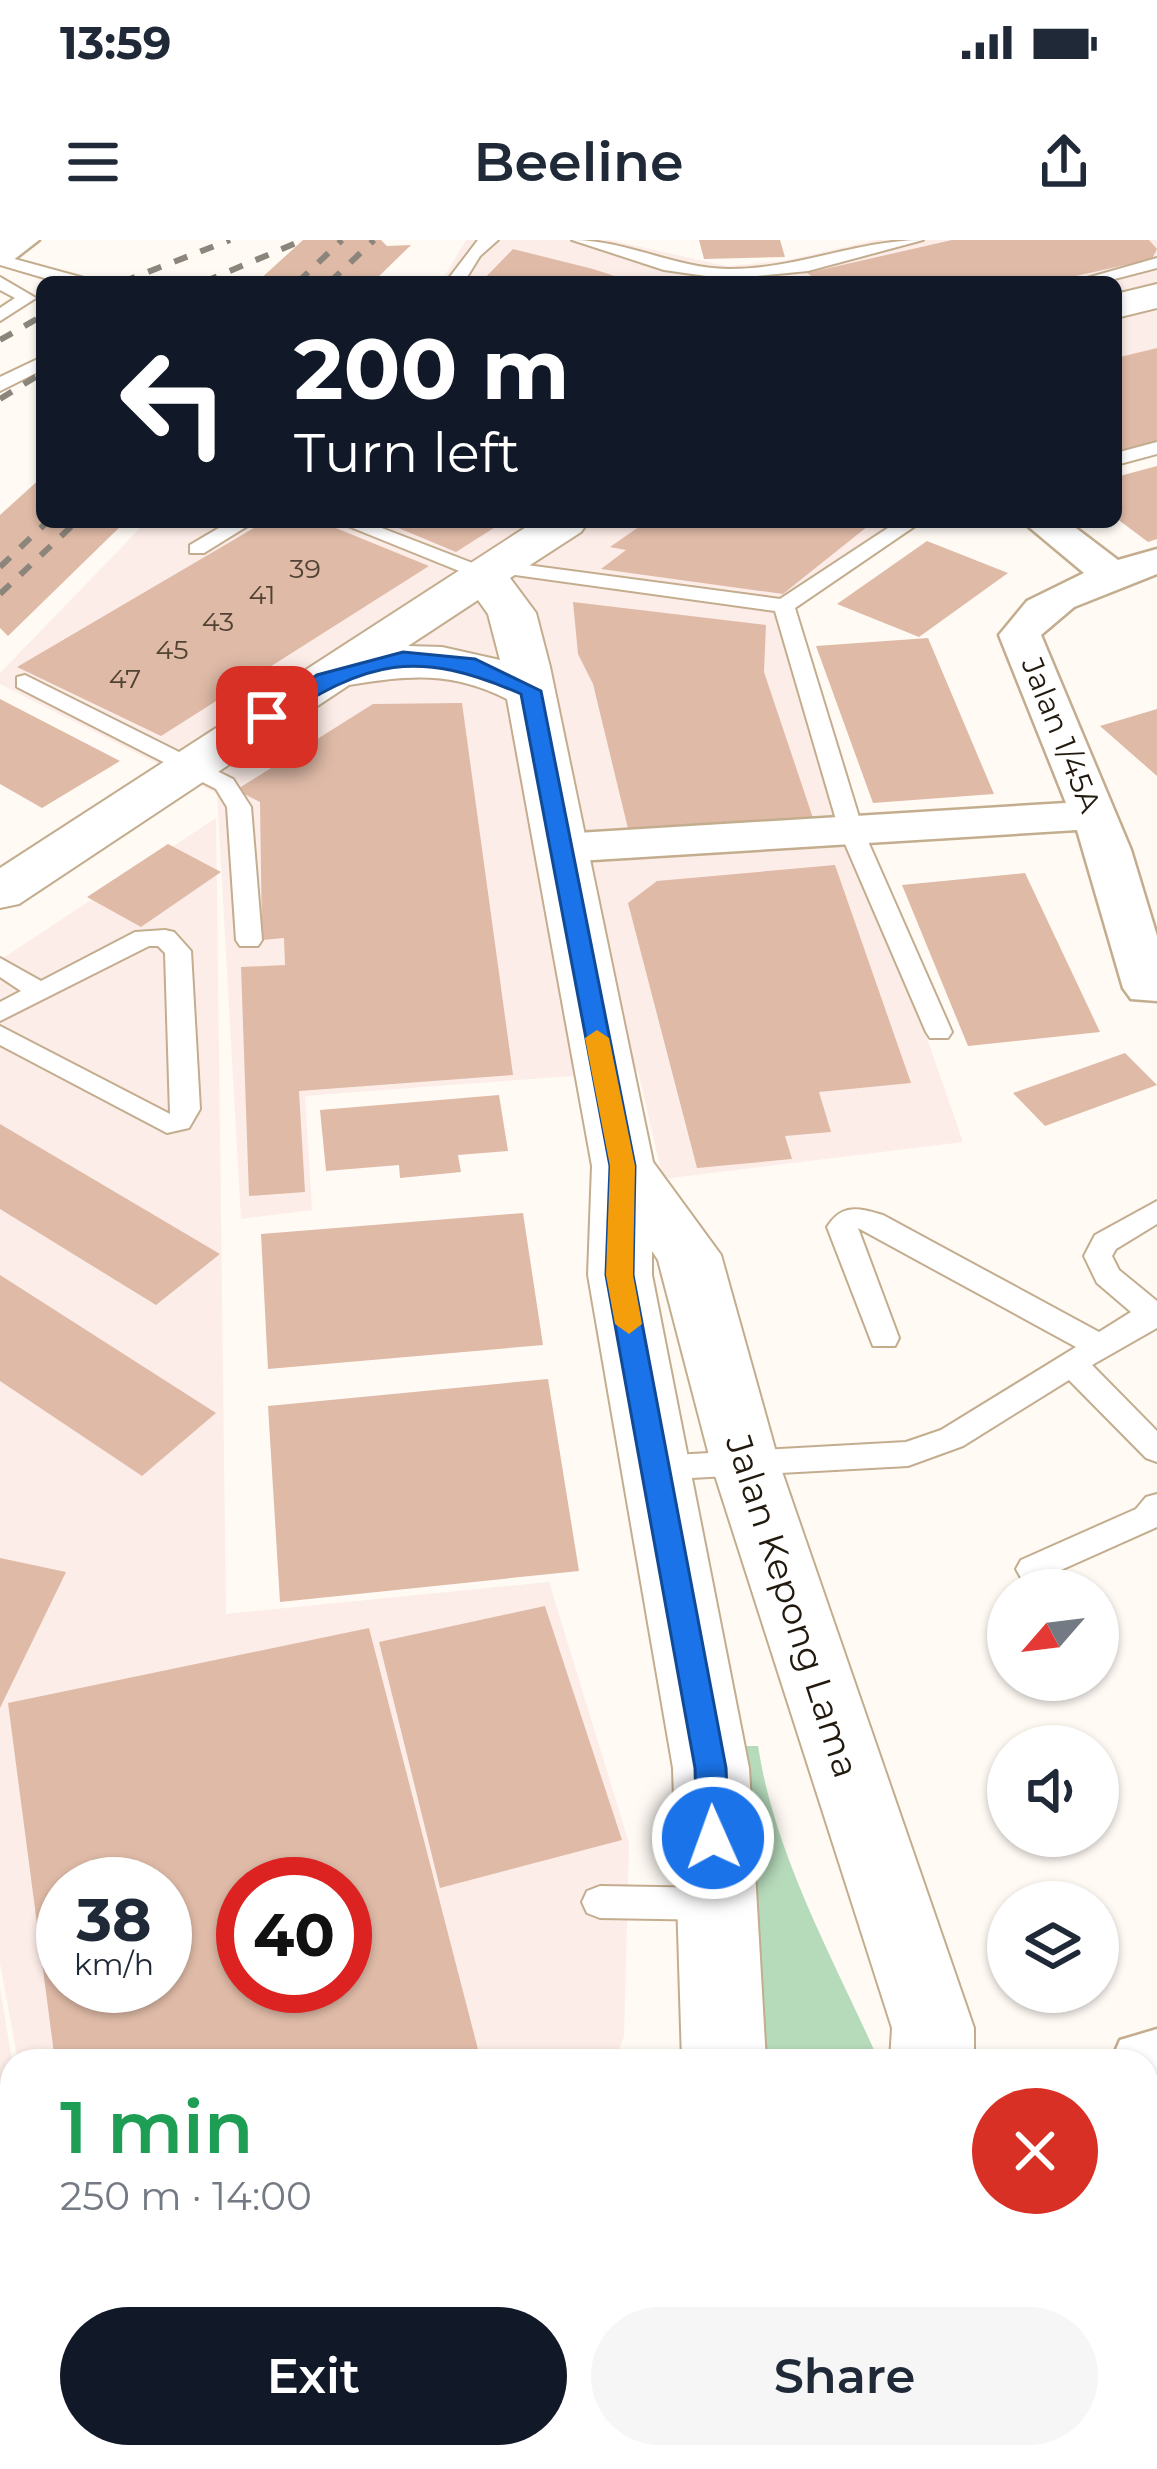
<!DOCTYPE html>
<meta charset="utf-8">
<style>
body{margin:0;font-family:Montserrat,sans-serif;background:#f6f6f7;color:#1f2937;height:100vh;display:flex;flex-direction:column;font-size:45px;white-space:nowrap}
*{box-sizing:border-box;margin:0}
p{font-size:39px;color:#747a83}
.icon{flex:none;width:66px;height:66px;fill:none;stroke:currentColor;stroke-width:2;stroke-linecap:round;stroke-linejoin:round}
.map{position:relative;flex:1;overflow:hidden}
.drawer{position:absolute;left:0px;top:1809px;width:1158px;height:420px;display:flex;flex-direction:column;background:#fff;border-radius:36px 36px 0 0;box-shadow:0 3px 9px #0004}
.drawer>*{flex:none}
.hud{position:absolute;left:36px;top:36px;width:1086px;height:252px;border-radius:18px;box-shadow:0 3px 9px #0004;background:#111827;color:#fff;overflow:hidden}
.needle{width:78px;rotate:242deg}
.buttons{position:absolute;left:987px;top:1329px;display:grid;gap:24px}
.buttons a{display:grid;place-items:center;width:132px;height:132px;border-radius:50%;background:#fff;box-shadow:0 3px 9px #0004;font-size:60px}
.speed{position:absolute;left:36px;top:1617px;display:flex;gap:24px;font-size:60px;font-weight:700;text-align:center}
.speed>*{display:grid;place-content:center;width:156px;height:156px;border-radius:50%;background:#fff;box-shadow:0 3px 9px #0004;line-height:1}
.speed small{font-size:30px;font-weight:400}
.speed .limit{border:18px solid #d22;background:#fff;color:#111}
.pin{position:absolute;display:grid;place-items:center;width:102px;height:102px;color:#fff;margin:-51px;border-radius:24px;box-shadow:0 6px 18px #0006}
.me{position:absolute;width:132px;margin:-66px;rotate:358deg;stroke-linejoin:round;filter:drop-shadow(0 0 9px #0008)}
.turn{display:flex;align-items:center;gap:42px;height:252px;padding:0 60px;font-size:54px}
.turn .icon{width:156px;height:156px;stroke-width:2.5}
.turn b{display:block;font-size:84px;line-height:102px}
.round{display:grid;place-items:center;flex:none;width:126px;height:126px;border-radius:63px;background:#f6f6f7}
.summary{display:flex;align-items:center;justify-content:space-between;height:204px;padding:0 60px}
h1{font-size:72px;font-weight:600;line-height:90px;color:#1e9e55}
.button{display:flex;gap:24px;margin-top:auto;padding:24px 60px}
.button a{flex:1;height:138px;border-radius:72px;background:#111827;color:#fff;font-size:48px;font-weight:600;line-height:138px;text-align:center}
.button a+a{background:#f6f6f7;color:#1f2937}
.status{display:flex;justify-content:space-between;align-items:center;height:84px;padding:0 60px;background:#fff;direction:ltr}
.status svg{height:33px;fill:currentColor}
header{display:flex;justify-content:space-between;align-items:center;height:156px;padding:0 60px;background:#fff;font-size:54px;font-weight:600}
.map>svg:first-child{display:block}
.commercial{fill:#fdede8}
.education{fill:#fcede8;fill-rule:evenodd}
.green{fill:#b6dbbb}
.building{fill:#dfbaa7;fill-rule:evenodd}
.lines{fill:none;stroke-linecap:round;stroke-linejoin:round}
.lane-casing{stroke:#c3ad8e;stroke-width:4}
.street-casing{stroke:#c3ad8e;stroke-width:5}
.secondary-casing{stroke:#c3ad8e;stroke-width:4}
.lane{fill:#fff;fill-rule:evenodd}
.street{fill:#fff;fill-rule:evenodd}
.secondary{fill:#fff;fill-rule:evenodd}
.rail{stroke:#8b857c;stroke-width:6;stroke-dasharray:14 14;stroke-linecap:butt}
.route{fill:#1a73e8;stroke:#114b97;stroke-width:3}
.slow{fill:#f59e0b}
.labels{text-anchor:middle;stroke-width:10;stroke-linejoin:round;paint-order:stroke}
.far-number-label{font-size:27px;fill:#514234}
.far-street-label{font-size:30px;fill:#221a0e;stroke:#fff}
.street-label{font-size:36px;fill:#221a0e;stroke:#fff}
</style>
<div class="status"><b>13:59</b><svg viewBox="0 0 49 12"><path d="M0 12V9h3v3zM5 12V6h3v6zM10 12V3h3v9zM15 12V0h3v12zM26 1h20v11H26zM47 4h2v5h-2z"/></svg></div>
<header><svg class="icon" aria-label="menu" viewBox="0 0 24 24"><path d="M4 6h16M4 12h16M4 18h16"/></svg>Beeline<svg class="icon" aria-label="share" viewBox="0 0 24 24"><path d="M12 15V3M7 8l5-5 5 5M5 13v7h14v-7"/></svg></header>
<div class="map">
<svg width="1157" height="2229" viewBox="0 0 1157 2229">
<rect width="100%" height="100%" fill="#fffaf4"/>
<!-- commercial -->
<path class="commercial" d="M 466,0 L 610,0 L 726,26 L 783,21 L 876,0 L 1157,0 L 1157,209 L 1116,220 L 1116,42 L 441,42 Z
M 146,282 L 893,282 L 775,360 L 963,902 L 663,939 L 638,831 L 305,856 L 312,970 L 241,979 L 217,554 L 0,444 L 0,433 Z"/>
<!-- education -->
<path class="education" d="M 216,578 L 226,1374 L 549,1342 L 629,1603 L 624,1797 L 614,1821 L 18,1821 L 0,1724 L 0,720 ZM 63,1644 L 165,1644 L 165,1746 L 63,1746 ZM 243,1644 L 345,1644 L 345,1746 L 243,1746 Z
M 0,1748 L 12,1821 L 12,2217 L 79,2217 L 81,2229 L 0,2229 Z
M 93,2217 L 437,2217 L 423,2229 L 95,2229 Z"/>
<!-- green -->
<path class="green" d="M 745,1506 L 758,1506 C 775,1615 830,1712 875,1812 L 814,1821 L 760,1821 Z
M 635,2217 L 731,2217 L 753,2229 L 627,2229 Z"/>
<!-- building -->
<path class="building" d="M 303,0 L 381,0 L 387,6 L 411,5 L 373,42 L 257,42 Z
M 699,0 L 780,0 L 785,17 L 704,19 Z
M 952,0 L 1149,0 L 1157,9 L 1152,19 L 1049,42 L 820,42 L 807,33 Z
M 513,9 L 593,29 L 633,42 L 481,42 Z
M 1157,108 L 1157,202 L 1116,213 L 1116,118 Z
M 1157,226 L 1157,299 L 1148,302 L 1116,278 L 1116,237 Z
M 42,237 L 42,282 L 125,282 L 8,396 L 0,388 L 0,275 Z
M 264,282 L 321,282 L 429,326 L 161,496 L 17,427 Z
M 384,282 L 487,282 L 497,286 L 456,312 Z
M 646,282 L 873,282 L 783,354 L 601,329 L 626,310 L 610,307 Z
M 927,301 L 1008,333 L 919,397 L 837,364 Z
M 573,362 L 766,385 L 764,432 L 816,587 L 631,601 L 593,444 L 578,414 Z
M 928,398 L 994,554 L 873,563 L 816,406 Z
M 0,459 L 120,521 L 42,568 L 0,544 Z
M 462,463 L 513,835 L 299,851 L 305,952 L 249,956 L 241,727 L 285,725 L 284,698 L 262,700 L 260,562 L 236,550 L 373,464 Z
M 1157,469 L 1157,536 L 1100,486 Z
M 168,604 L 221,632 L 141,687 L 87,657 Z
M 835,625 L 911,843 L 819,852 L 831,892 L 785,896 L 792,919 L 697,928 L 628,663 L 657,641 Z
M 1025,633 L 1100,792 L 968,806 L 902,645 Z
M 1125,813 L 1157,845 L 1045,886 L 1013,853 Z
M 499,855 L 508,911 L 458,915 L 461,932 L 400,938 L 399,925 L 326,931 L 320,870 Z
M 0,884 L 220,1014 L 156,1065 L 0,969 Z
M 523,973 L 543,1105 L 268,1129 L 261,994 Z
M 0,1035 L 216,1173 L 142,1236 L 0,1141 Z
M 548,1139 L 579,1331 L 280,1362 L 268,1166 Z
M 0,1318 L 66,1332 L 0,1468 Z
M 545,1366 L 622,1600 L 440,1648 L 379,1402 Z
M 369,1388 L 481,1821 L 55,1821 L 8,1463 ZM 63,1644 L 165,1644 L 165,1746 L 63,1746 ZM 243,1644 L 345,1644 L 345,1746 L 243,1746 Z"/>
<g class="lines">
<!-- lane casing -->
<g class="lane-casing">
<path id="lane" d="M 478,0 L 498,0 L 480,16 L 464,42 L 446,42 Z
M 572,0 C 626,0 674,28 728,29 C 795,30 857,0 923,0 L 808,31 L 727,39 L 664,30 Z
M 0,15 L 84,38 L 87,42 L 58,42 L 0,25 Z
M 1157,18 L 1157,28 L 1103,42 L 1073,42 Z
M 0,37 L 36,58 L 0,81 L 0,68 L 15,58 L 0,50 Z
M 42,117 L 42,130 L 0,151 L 0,137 Z
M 1157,202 L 1157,214 L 1116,225 L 1116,213 Z
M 229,282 L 254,282 L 204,313 L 190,313 L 190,305 Z
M 338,282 L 366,282 L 488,329 L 490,323 L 497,321 L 780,359 L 897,282 L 921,282 L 795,368 L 863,590 L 952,792 L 948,798 L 930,798 L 926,792 L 839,590 L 775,371 L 493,332 L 491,339 L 484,341 Z
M 25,435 L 233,539 L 251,567 L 262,700 L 258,706 L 240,706 L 236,700 L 227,567 L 216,549 L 17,447 L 17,437 Z
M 165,690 L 174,692 L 191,711 L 200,869 L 189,888 L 167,893 L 0,805 L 0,786 L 170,874 L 165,713 L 158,706 L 149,706 L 0,781 L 0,762 L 21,751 L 0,737 L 0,718 L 41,741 L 135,692 Z
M 1157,961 L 1157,984 L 1116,1009 L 1112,1016 L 1119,1030 L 1157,1061 L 1157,1088 L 1092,1125 L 1157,1191 L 1157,1222 L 1146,1218 L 1069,1140 L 963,1206 L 908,1226 L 655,1240 L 644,1236 L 639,1228 L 644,1220 L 655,1216 L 906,1202 L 941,1190 L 1076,1107 L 858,988 L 899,1098 L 895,1106 L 873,1106 L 827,987 C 842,963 859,968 883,975 L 1099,1092 L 1131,1072 L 1097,1043 L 1084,1016 L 1095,995 Z
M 1157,1254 L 1157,1287 L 1043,1338 L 1032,1342 L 1021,1338 L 1016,1329 L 1021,1320 L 1136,1269 L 1146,1257 Z
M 600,1646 L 716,1648 L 729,1653 L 734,1664 L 729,1675 L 716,1680 L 600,1678 L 587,1673 L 582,1662 L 587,1651 Z"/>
</g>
<!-- street casing -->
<g class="street-casing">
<path id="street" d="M 0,0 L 39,0 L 12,21 L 0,24 Z
M 1023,282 L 1068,282 L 1118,320 L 1157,309 L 1157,334 L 1074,367 L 1041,395 L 1131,610 L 1157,696 L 1157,761 L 1131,759 L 1123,748 L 1077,590 L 561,622 L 545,618 L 538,608 L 545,598 L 561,594 L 1066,563 L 999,395 L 1027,361 L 1084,333 Z
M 1157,1789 L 1157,1857 L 1146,1858 L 1146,1821 L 1111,1821 L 1120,1800 Z"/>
</g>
<!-- secondary casing -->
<g class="secondary-casing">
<path id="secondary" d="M 1157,44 L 1157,68 L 1116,78 L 1116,54 Z
M 534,282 L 588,282 L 581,292 L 510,338 L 536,373 L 550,427 L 653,922 L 721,1015 L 779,1223 L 974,1788 L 974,1821 L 890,1821 L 892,1788 L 711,1223 L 658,1020 L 652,1011 L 652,1035 L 749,1528 L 766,1821 L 682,1821 L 673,1528 L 588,1035 L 592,926 L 507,459 C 452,431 408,435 349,445 L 19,664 L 0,668 L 0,628 ZM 478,360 L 488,374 L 500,420 L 442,407 L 408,406 Z
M 1146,2091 L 1157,2096 L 1157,2205 L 1146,2200 Z
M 528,2217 L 626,2217 L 621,2229 L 523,2229 Z
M 805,2217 L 1037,2217 L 1032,2229 L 810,2229 Z"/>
</g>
<!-- lane -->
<use href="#lane" class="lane"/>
<!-- street -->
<use href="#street" class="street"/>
<!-- secondary -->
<use href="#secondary" class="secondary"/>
<!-- rail -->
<path class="rail" d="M 122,42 L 230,0
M 204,42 L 303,0
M 298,42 L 342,0
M 330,42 L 374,0
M 0,100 L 42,76
M 0,159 L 42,133
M 0,327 L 47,282
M 0,354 L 76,282"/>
</g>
<!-- route -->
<path class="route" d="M 403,412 L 475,419 L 541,451 L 635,926 L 633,1035 L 726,1528 L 729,1598 L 725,1607 L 713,1611 L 702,1607 L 697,1598 L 695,1528 L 606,1035 L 610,926 L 521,454 C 416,408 368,420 274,482 L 256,477 L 317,435 Z"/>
<!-- slow -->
<path class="slow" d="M 597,790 L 609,798 L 635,926 L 633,1035 L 642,1084 L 629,1094 L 615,1084 L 606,1035 L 610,926 L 585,798 Z"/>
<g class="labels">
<!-- far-number labels -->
<g class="far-number-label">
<text x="305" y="338">39</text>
<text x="262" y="364">41</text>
<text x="218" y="391">43</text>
<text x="172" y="419">45</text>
<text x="125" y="448">47</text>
</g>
<!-- far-street labels -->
<g class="far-street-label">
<text transform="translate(1061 495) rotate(68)" y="10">Jalan 1/45A</text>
</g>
<!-- street labels -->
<g class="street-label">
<text transform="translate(793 1366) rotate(72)" y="13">Jalan Kepong Lama</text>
</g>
</g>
</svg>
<div class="buttons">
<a><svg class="needle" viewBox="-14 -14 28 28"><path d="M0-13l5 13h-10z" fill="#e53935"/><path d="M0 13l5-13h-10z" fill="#747a83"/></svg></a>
<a><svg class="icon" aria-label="sound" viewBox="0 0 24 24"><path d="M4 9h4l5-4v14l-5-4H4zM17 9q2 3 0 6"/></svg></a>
<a><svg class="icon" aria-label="layers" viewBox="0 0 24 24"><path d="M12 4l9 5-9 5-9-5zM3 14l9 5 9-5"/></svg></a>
</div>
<div class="speed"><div>38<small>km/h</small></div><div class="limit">40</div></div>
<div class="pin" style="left:267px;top:477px;background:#d93025"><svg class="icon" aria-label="arrive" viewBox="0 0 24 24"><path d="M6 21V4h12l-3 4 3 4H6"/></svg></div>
<svg class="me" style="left:713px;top:1598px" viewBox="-20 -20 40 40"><circle r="17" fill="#1a73e8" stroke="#fff" stroke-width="3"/><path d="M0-11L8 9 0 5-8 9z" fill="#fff"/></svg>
<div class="hud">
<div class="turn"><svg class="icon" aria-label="left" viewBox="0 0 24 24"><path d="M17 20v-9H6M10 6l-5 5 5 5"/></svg><div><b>200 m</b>Turn left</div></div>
</div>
<section class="drawer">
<div class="summary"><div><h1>1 min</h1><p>250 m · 14:00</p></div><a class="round" style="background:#d93025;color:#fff"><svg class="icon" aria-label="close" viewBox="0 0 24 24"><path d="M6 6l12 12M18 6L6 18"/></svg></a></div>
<div class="button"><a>Exit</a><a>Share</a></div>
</section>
</div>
